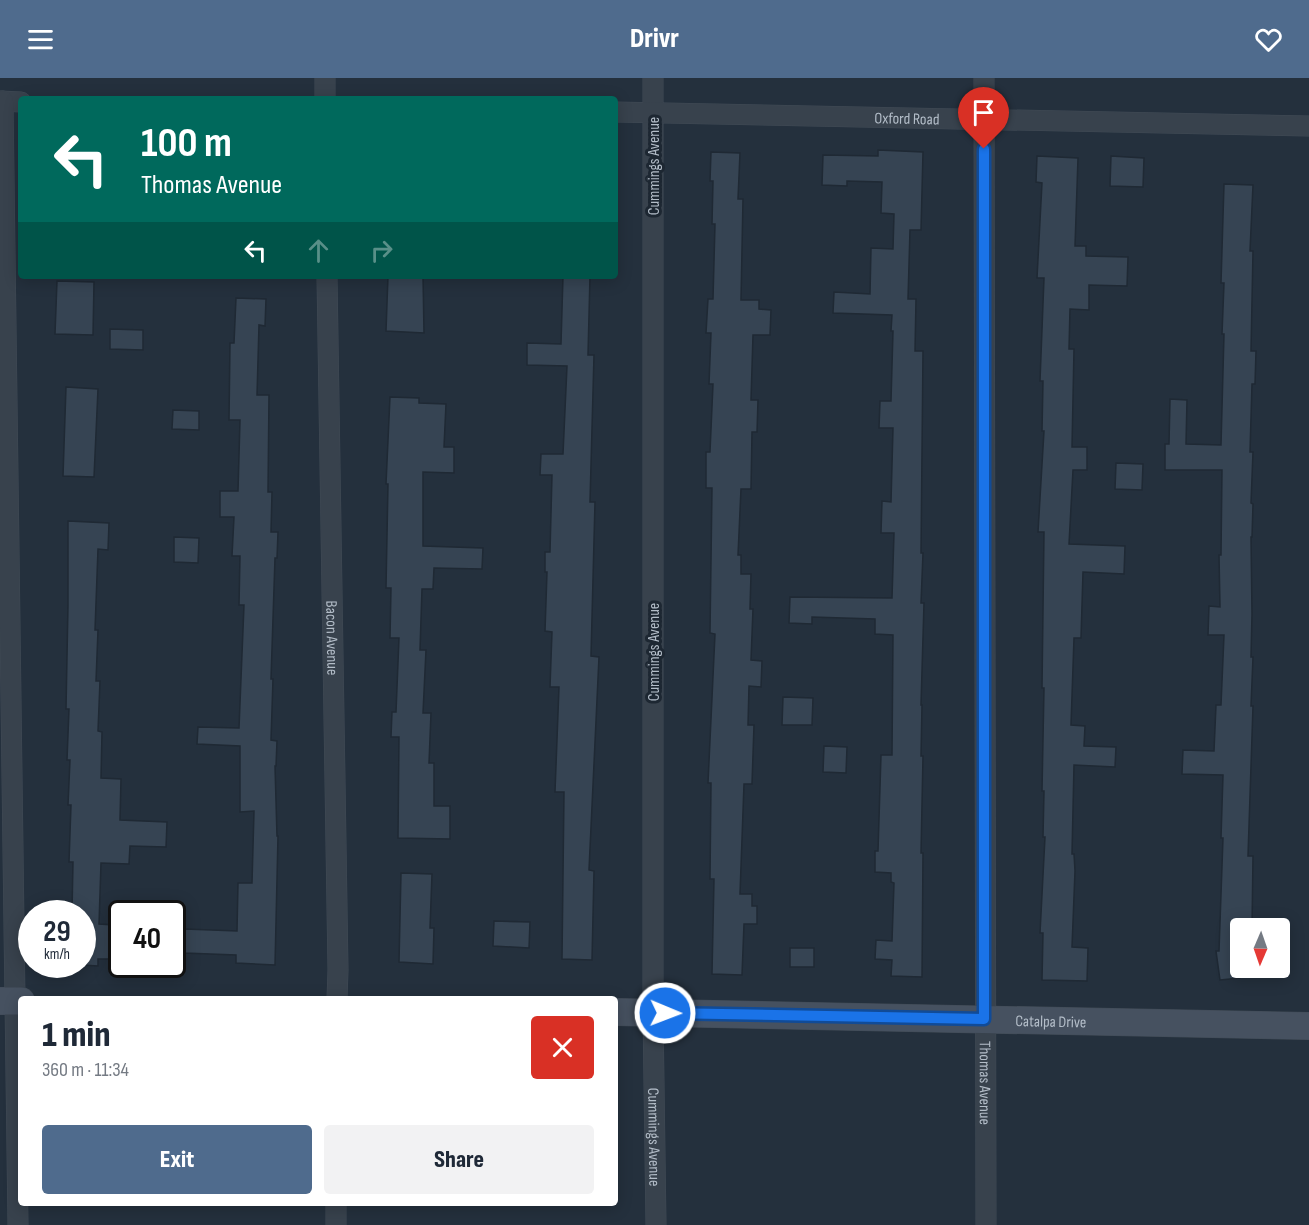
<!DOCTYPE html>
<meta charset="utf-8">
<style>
body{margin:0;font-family:"Sofia Sans Condensed",sans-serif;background:#f2f2f3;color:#1f2937;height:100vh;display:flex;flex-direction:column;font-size:22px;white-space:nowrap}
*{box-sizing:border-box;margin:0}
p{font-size:20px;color:#747a83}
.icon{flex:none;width:33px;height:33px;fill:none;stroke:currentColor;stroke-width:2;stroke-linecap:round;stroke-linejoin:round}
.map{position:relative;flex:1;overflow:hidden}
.panel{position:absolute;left:18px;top:918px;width:600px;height:210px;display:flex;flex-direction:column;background:#fff;border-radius:6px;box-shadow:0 3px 15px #0003}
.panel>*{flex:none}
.banner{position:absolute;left:18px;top:18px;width:600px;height:183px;border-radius:6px;box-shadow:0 3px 15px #0003;background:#00695c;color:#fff;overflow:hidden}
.needle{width:39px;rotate:182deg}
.buttons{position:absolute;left:1230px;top:840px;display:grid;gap:12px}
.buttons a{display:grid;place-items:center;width:60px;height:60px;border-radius:6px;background:#fff;box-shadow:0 3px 15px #0003;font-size:30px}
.speed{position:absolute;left:18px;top:822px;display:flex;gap:12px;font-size:30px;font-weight:700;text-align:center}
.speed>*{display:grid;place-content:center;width:78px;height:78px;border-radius:50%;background:#fff;box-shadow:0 3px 15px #0003;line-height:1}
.speed small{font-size:15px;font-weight:400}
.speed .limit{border:3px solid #111;border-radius:9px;background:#fff;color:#111}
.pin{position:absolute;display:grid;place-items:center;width:51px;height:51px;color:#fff;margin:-62px -26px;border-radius:50% 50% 50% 0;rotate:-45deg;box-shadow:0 0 6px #0007}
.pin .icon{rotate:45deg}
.me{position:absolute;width:66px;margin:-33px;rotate:91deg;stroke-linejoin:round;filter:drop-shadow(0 0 4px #0008)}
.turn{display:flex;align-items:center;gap:21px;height:126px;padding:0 24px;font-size:27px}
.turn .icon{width:78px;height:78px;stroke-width:2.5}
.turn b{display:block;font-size:42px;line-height:51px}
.lanes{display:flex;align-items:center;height:57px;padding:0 24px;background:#0003;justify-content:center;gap:30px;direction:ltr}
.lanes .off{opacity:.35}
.round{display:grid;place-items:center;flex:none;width:63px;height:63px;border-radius:6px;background:#f2f2f3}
.headline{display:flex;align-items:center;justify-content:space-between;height:102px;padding:0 24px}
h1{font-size:36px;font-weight:800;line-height:45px}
.button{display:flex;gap:12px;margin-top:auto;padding:12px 24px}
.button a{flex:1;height:69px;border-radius:6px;background:#4f6b8d;color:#fff;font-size:24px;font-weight:800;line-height:69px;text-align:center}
.button a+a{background:#f2f2f3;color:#1f2937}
header{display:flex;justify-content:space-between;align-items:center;height:78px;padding:0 24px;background:#4f6b8d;color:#fff;font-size:27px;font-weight:800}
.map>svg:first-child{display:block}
.building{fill:#364453;stroke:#1f2934;stroke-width:1.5}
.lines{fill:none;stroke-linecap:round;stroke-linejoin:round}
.street-casing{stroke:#414b56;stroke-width:21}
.secondary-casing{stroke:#414b56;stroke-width:28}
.street{stroke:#38424d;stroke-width:20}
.secondary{stroke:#465160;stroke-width:27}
.route-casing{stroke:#114b97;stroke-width:15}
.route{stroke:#1a73e8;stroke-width:10}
.labels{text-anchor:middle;stroke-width:6;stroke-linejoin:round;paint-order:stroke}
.street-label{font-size:16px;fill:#b3bdc8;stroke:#1d2732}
</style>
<header><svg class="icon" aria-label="menu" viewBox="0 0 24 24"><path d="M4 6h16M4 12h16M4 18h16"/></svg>Drivr<svg class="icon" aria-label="heart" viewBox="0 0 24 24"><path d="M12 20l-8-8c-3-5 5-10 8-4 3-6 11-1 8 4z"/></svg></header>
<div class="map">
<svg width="1309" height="1147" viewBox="0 0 1309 1147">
<rect width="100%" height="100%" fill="#24303d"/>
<!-- building -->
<path class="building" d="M 878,72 L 923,74 L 921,152 L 910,152 L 908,221 L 916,221 L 915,273 L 923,273 L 921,475 L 923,475 L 921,525 L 924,525 L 921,627 L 922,627 L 921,678 L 923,678 L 921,775 L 923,775 L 922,899 L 891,898 L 892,882 L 875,881 L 876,862 L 892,863 L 894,805 L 891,804 L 891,795 L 875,794 L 875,773 L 878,773 L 881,677 L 892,677 L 893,557 L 875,556 L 875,541 L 812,539 L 812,546 L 789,545 L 790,519 L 892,520 L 894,455 L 881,455 L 882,423 L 891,424 L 893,350 L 879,350 L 880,323 L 891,323 L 893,253 L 891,253 L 892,237 L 833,235 L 834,214 L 870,216 L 871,170 L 893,171 L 894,136 L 881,135 L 882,104 L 847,103 L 847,108 L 822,107 L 823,77 L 878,78 Z
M 711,74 L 740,75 L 738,121 L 743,121 L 741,222 L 759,222 L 759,231 L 771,232 L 770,257 L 753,257 L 751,322 L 758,322 L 757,354 L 752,354 L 751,411 L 741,411 L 738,477 L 741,477 L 741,496 L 751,496 L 750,531 L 753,531 L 751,582 L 762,583 L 761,609 L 749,608 L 748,647 L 754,647 L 752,706 L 744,706 L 740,816 L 752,816 L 752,828 L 757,828 L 757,846 L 744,846 L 742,897 L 712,896 L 714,801 L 710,801 L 711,705 L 708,705 L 715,556 L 710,555 L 712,410 L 706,410 L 706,374 L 710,374 L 713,306 L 709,306 L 711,255 L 706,255 L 708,221 L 713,221 L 715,146 L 712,146 L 713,103 L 710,103 Z
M 1037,78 L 1078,80 L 1075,168 L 1086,168 L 1086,178 L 1128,179 L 1127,208 L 1089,207 L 1089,232 L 1070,231 L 1069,271 L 1074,271 L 1072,369 L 1087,369 L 1087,392 L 1073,392 L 1069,466 L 1125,468 L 1124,496 L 1083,494 L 1081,560 L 1074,560 L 1071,647 L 1085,648 L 1084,668 L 1116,669 L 1115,689 L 1074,687 L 1072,776 L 1074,776 L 1075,793 L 1072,869 L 1088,870 L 1087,903 L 1042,902 L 1043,855 L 1040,855 L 1045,759 L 1043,759 L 1044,713 L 1042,713 L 1044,610 L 1042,610 L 1044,454 L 1038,454 L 1044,353 L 1042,353 L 1043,303 L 1040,303 L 1044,200 L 1037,200 L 1042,105 L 1036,104 Z
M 1111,78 L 1144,80 L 1143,109 L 1110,108 Z
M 1224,106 L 1253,107 L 1250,173 L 1253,173 L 1251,273 L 1256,273 L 1255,306 L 1252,306 L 1250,374 L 1253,374 L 1251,425 L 1253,426 L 1252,459 L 1251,459 L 1252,536 L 1251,579 L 1253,579 L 1251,628 L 1253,628 L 1248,778 L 1253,778 L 1252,850 L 1240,850 L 1240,900 L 1220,902 L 1216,873 L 1219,873 L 1223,760 L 1221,760 L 1223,697 L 1182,696 L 1183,672 L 1214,673 L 1216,627 L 1221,627 L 1224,557 L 1208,557 L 1209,528 L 1220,529 L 1219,477 L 1221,477 L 1222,392 L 1165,392 L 1165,366 L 1169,366 L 1170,321 L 1187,322 L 1186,366 L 1221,367 L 1224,256 L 1222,256 L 1224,205 L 1221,205 Z
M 388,198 L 423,198 L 424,255 L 386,253 Z
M 563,198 L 590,198 L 588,277 L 594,277 L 590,424 L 595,424 L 591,578 L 599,579 L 589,792 L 594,793 L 592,882 L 562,881 L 564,714 L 555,714 L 559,609 L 550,609 L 552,554 L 545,553 L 547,494 L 545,494 L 545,474 L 550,474 L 552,397 L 540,397 L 541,376 L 563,376 L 567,288 L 527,287 L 527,265 L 561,266 Z
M 57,203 L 94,204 L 93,257 L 55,256 Z
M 236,220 L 266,221 L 265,248 L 259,247 L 257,317 L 269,317 L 268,414 L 272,414 L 271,454 L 278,454 L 277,480 L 275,480 L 271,601 L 273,601 L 271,662 L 277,663 L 276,688 L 275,688 L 277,758 L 278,758 L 275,887 L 236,885 L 236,877 L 184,875 L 185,851 L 237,853 L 238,805 L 252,805 L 254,733 L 240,734 L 240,668 L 197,666 L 198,649 L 239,650 L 244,527 L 239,527 L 240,478 L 232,478 L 234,439 L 220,439 L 220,413 L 238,413 L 240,342 L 229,342 L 230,265 L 234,265 Z
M 110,251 L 143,252 L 143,272 L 110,271 Z
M 66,309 L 98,311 L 94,399 L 63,398 Z
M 390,319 L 419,320 L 419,325 L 446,326 L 444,369 L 454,369 L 454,395 L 423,394 L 423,468 L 483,470 L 482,491 L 434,490 L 433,511 L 422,511 L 420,572 L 426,572 L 423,635 L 431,635 L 429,685 L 434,685 L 434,728 L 450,728 L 450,761 L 398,760 L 399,659 L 391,659 L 392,634 L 396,634 L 399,560 L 390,560 L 391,510 L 386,510 L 388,406 L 386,406 Z
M 173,332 L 199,333 L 199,352 L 172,351 Z
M 1116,385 L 1143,386 L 1142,412 L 1115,411 Z
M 68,443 L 109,445 L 108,472 L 98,471 L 95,552 L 98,552 L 96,603 L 100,603 L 98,653 L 102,654 L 101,700 L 121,701 L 120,742 L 167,744 L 166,769 L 130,768 L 129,786 L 101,785 L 99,846 L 114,847 L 113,881 L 98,881 L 98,888 L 82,887 L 82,833 L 72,833 L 73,784 L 69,784 L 71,727 L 68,727 L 70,682 L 67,682 L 69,631 L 66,631 L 68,527 Z
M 174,459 L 199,460 L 198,485 L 174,484 Z
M 783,619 L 813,620 L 812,647 L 782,647 Z
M 824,668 L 847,669 L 846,695 L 823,694 Z
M 401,795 L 432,796 L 430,850 L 434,850 L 433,886 L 399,884 Z
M 494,843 L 530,844 L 529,870 L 493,868 Z
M 790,870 L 814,870 L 814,889 L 790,889 Z"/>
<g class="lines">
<!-- street casing -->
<g class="street-casing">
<g id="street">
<path d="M 325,0 L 325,21"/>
<path id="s1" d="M 653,0 L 653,935 L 656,1147"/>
<path id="s2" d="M 984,0 L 986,1147"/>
<path d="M 0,23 L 21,24"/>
<path d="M 3,23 L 18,1147"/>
<path id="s3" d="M 615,34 L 1309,48"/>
<path id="s4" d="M 327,198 L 338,892 L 337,921"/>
<path d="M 336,1125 L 336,1147"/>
</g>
</g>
<!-- secondary casing -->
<g class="secondary-casing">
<g id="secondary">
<path d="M 0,923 L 21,923"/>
<path id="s5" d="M 615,934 L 1309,948"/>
</g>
</g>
<!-- street -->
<use href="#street" class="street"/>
<!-- secondary -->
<use href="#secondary" class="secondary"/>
</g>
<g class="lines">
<!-- route casing -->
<g class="route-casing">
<path id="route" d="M 665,935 L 984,941 L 984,71"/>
</g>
<!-- route -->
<use href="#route" class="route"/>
</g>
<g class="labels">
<!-- street labels -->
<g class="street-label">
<text dy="6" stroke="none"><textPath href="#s3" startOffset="292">Oxford Road</textPath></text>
<text transform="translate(653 88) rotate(-90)" y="6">Cummings Avenue</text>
<text dy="6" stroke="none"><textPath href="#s4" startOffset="362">Bacon Avenue</textPath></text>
<text transform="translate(653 574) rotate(-90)" y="6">Cummings Avenue</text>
<text dy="6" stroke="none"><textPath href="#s5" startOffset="436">Catalpa Drive</textPath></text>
<text dy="6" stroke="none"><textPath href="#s2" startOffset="1005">Thomas Avenue</textPath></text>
<text dy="6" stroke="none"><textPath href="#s1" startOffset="1059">Cummings Avenue</textPath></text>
</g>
</g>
</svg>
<div class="buttons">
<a><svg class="needle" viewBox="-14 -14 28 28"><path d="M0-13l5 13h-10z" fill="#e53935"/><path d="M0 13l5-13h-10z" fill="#747a83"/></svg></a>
</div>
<div class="speed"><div>29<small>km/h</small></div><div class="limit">40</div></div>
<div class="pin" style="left:984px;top:71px;background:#d93025"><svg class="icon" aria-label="arrive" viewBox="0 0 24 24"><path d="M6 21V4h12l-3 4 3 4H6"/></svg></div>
<svg class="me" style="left:665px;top:935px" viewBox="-20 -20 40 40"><circle r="17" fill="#1a73e8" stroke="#fff" stroke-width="3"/><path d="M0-11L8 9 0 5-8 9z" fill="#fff"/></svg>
<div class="banner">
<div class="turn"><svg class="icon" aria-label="left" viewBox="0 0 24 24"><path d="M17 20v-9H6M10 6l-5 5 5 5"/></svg><div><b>100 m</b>Thomas Avenue</div></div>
<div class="lanes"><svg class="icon" aria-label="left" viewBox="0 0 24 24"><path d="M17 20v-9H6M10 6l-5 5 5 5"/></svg><svg class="icon off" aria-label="ahead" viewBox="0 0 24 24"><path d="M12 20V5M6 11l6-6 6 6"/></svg><svg class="icon off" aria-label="right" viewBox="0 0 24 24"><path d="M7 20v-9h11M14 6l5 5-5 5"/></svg></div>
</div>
<section class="panel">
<div class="headline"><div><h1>1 min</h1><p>360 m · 11:34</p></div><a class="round" style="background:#d93025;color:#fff"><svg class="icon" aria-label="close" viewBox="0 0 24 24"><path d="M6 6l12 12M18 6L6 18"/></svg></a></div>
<div class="button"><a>Exit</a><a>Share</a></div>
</section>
</div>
